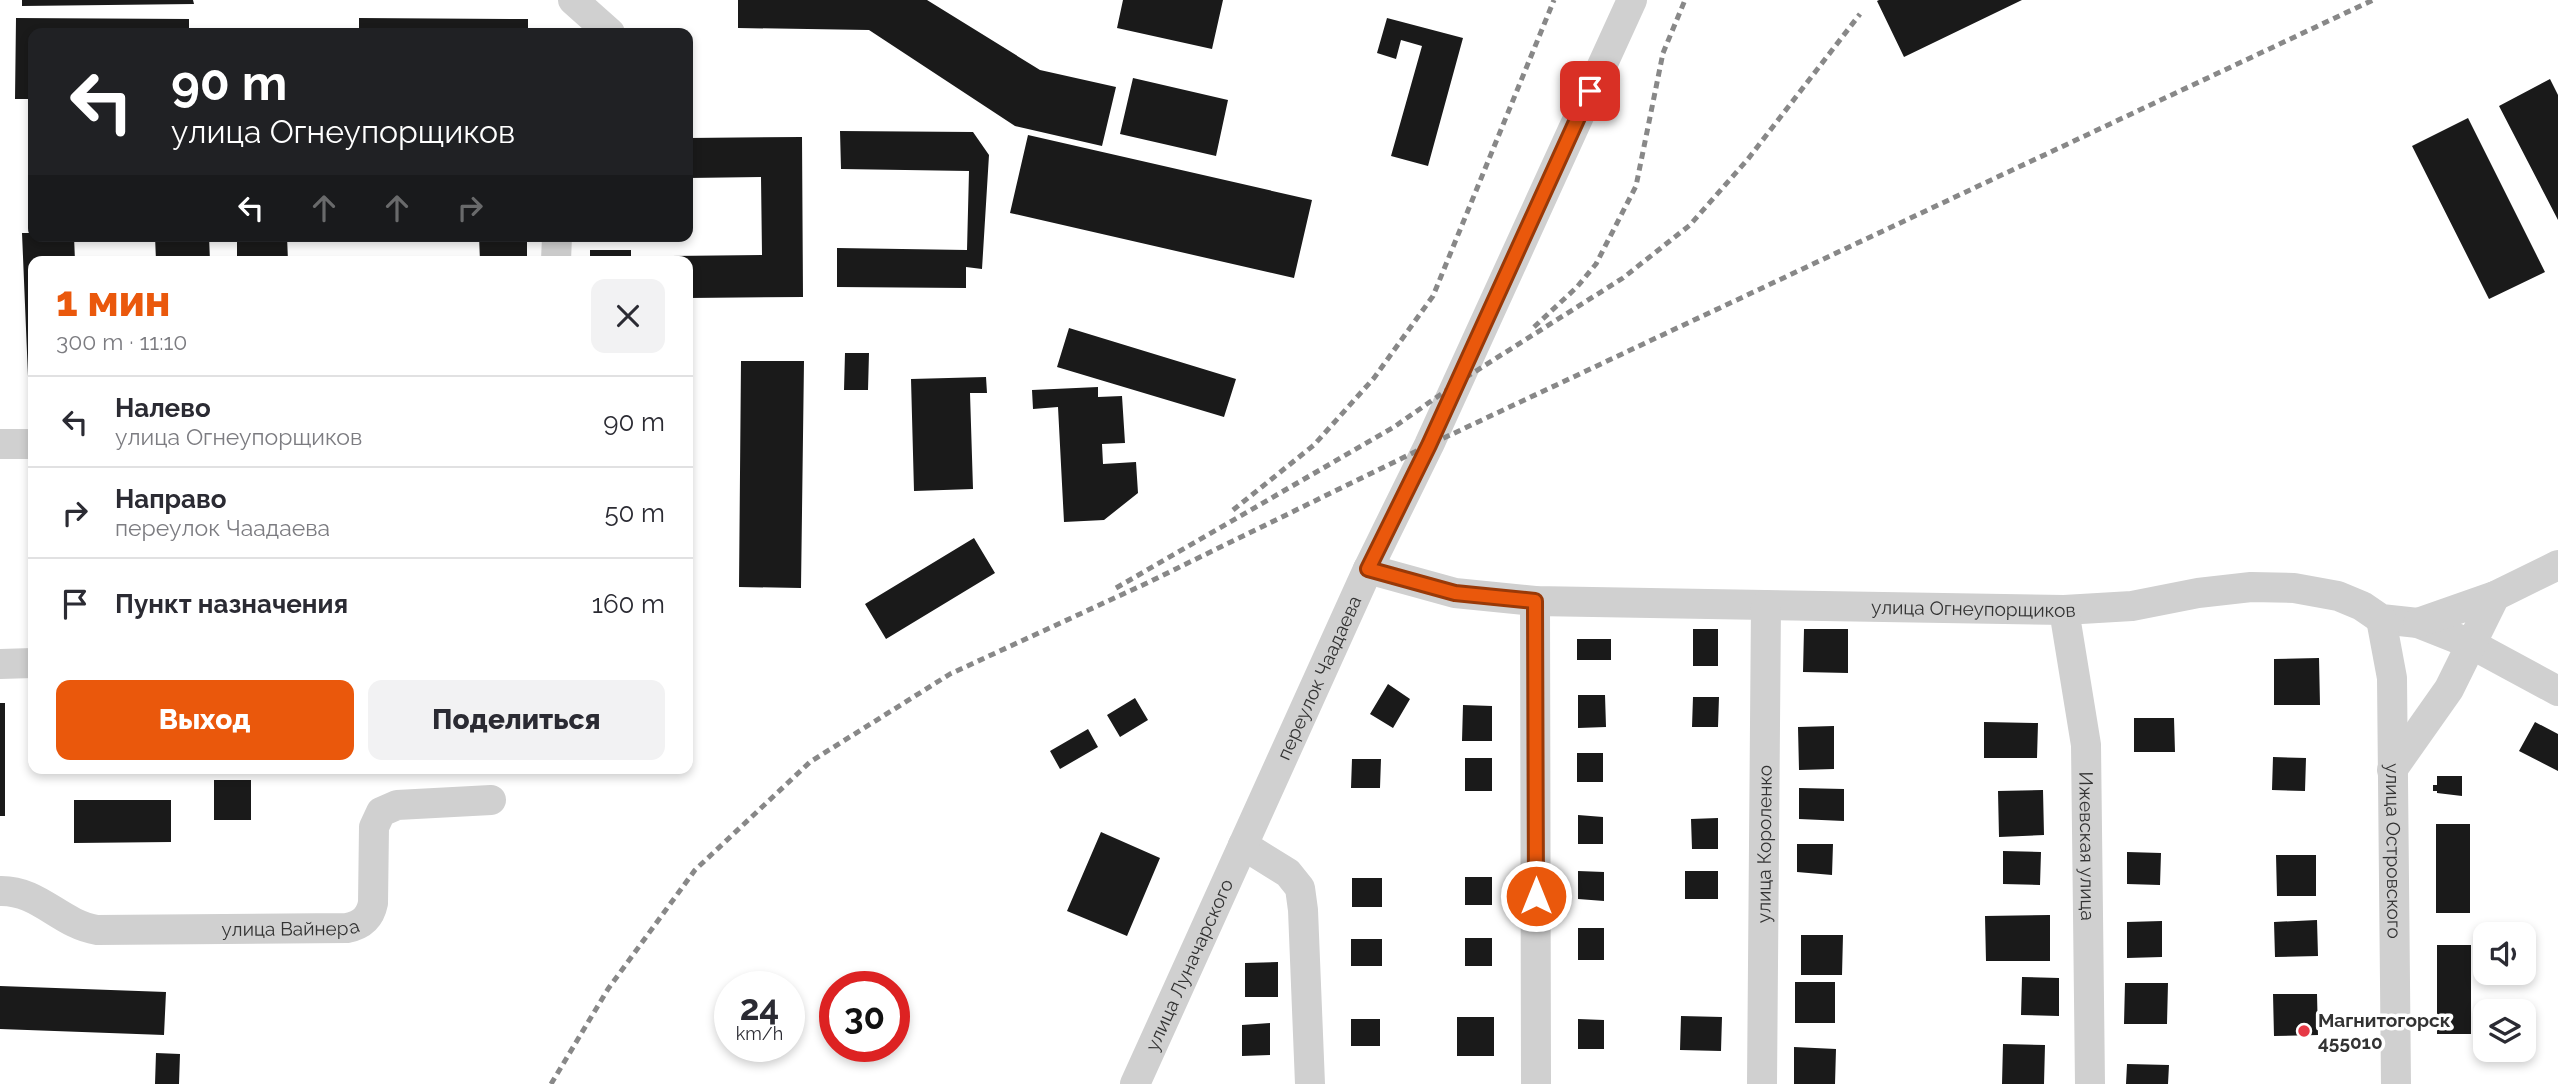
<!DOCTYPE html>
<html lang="ru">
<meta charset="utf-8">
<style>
body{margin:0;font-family:Raleway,sans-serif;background:#f2f2f3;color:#2b2b33;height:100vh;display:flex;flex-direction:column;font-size:26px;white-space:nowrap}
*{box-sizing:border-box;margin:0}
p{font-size:23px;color:#7c7c81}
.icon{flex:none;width:38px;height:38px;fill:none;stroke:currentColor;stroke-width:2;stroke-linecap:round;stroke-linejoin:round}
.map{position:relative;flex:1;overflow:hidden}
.side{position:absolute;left:28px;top:256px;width:665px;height:518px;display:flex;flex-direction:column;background:#fff;border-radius:14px;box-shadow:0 4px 10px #0003}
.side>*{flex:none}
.banner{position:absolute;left:28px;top:28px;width:665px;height:214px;border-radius:14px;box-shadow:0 4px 10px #0003;background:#202124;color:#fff;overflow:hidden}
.tools{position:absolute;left:2473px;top:922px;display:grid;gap:14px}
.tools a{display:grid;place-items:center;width:63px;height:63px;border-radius:14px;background:#fff;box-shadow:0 4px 10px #0003;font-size:35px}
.speed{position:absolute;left:714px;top:971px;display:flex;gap:14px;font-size:35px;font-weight:700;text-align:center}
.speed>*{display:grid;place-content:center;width:91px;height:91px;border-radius:50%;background:#fff;box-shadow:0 4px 10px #0003;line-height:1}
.speed small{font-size:18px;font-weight:400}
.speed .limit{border:10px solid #d22;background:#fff;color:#111}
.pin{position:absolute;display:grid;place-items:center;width:60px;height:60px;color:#fff;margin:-30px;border-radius:14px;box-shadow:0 4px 10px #0006}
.me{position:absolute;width:77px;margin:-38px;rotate:0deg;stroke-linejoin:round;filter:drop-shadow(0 0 5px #0008)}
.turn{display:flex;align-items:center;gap:24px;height:147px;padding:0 28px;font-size:32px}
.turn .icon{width:91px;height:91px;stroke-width:2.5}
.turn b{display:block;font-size:49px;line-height:60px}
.lanes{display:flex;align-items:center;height:66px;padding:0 28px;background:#0003;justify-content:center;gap:35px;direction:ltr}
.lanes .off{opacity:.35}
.round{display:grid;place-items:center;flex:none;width:74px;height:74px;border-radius:14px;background:#f2f2f3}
.overview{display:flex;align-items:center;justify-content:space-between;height:119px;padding:0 28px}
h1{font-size:42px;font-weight:800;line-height:52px;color:#ea580c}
.cta{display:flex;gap:14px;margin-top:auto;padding:14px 28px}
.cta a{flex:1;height:80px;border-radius:14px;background:#ea580c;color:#fff;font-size:28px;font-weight:800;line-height:80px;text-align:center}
.cta a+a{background:#f2f2f3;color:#2b2b33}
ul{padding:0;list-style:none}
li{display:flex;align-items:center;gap:21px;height:91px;padding:0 28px;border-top:2px solid #e1e1e2}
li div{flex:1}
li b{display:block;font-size:26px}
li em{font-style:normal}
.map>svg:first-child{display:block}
.building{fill:#1a1a1a}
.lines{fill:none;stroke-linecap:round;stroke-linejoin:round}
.minor{stroke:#d0d0d0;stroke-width:30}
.rail{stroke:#888;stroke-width:5;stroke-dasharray:7 5;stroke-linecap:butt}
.route-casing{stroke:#983908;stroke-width:18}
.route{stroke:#ea580c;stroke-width:12}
.poi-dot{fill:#e63946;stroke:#fff;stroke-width:2.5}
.labels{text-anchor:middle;stroke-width:7;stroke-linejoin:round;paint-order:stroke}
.street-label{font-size:19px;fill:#333;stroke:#fff}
.poi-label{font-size:19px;font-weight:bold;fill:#333;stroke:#fff;text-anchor:start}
</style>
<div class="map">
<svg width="2558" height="1084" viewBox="0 0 2558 1084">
<rect width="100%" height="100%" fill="#fff"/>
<!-- building -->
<path class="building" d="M 22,0 L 193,0 L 194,4 L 22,6 Z
M 738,0 L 927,0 L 1040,70 L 1116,87 L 1102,146 L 1015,126 L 869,30 L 738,28 Z
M 1123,0 L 1223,0 L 1212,49 L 1117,28 Z
M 1879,0 L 2022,0 L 1904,57 L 1877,1 Z
M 16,18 L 189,19 L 189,33 L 33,33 L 33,99 L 15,99 Z
M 359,18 L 528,19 L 528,33 L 359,33 Z
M 1387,18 L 1463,38 L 1428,166 L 1391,156 L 1422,46 L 1401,40 L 1396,59 L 1377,53 Z
M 1133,78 L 1228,100 L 1216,156 L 1120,134 Z
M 2550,79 L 2558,95 L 2558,220 L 2499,106 Z
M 2468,118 L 2545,272 L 2489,299 L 2412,146 Z
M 840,131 L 973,132 L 989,155 L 982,269 L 966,267 L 966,288 L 837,287 L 837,248 L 967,250 L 969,171 L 841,169 Z
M 1028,135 L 1312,200 L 1294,278 L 1010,213 Z
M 802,137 L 803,297 L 688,298 L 688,261 L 671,261 L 671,256 L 762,255 L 761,177 L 688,178 L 688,138 Z
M 22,233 L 33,233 L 33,236 L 74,236 L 75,261 L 33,261 L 33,400 L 29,400 Z
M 155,236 L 209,236 L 210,261 L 156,261 Z
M 237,236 L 287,236 L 288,261 L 237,261 Z
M 479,236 L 527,236 L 527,261 L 480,261 Z
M 590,250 L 631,250 L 631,261 L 590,261 Z
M 1069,328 L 1236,379 L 1224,417 L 1057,367 Z
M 845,353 L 869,353 L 868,390 L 844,390 Z
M 741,361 L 804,361 L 801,588 L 739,587 Z
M 986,377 L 987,393 L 970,393 L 973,489 L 914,491 L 911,379 Z
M 1098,387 L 1098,397 L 1122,396 L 1125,443 L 1102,444 L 1103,464 L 1136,462 L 1138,493 L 1104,520 L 1064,522 L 1058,407 L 1033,409 L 1032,390 Z
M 974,538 L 995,573 L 886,639 L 865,604 Z
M 1693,629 L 1718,629 L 1718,666 L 1693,666 Z
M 1804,629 L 1848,629 L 1848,673 L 1803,672 Z
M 1577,639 L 1611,639 L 1611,660 L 1577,660 Z
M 2319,658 L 2320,705 L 2274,705 L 2274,659 Z
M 1388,684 L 1410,699 L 1393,728 L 1370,714 Z
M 1578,695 L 1605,695 L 1606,727 L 1578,728 Z
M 1693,697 L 1719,697 L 1718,727 L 1692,727 Z
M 1135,698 L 1148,720 L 1120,737 L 1107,715 Z
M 0,703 L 5,703 L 5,816 L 0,816 Z
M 1463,705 L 1492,706 L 1492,741 L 1462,741 Z
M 2134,718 L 2174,718 L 2175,752 L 2134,752 Z
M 1984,722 L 2038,723 L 2037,758 L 1984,758 Z
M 2535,722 L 2558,734 L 2558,771 L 2519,751 Z
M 1834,726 L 1834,769 L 1799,770 L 1798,727 Z
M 1088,729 L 1098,747 L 1060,769 L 1050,751 Z
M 1577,753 L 1603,753 L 1603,782 L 1577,782 Z
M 2273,757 L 2306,758 L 2305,791 L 2272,790 Z
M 1465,758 L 1492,758 L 1492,791 L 1465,791 Z
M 1352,759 L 1381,759 L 1380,788 L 1351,788 Z
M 2437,776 L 2462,776 L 2462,796 L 2437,793 L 2437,791 L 2433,791 L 2433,785 L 2437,785 Z
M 214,780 L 251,780 L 251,820 L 214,820 Z
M 1799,788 L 1844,789 L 1844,821 L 1799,819 Z
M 2043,790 L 2044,835 L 1999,837 L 1998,791 Z
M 74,800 L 171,800 L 171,842 L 74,843 Z
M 1578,815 L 1603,817 L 1603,844 L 1578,844 Z
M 1718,818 L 1718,849 L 1692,849 L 1691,819 Z
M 2436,824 L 2470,824 L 2470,913 L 2436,913 Z
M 1101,832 L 1160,858 L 1127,936 L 1067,911 Z
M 1797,844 L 1833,844 L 1832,875 L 1797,872 Z
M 2003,851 L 2041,852 L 2040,885 L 2003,884 Z
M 2127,852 L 2161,853 L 2160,885 L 2127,884 Z
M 2276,855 L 2316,855 L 2316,896 L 2277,896 Z
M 1578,871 L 1604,872 L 1604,901 L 1578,899 Z
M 1685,871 L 1718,871 L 1718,899 L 1685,899 Z
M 1465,877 L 1492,877 L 1492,905 L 1465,905 Z
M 1352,878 L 1382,878 L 1382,907 L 1352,907 Z
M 2050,915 L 2050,961 L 1986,961 L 1985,916 Z
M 2317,920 L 2318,956 L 2275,957 L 2274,922 Z
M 2162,921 L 2162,957 L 2127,958 L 2127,922 Z
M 1578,928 L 1604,928 L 1604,960 L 1578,960 Z
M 1801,935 L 1843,935 L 1842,975 L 1801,975 Z
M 1465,938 L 1492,938 L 1492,966 L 1465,966 Z
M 1351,939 L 1382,939 L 1382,966 L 1351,966 Z
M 2437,945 L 2471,945 L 2471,1034 L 2437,1034 Z
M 1278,962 L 1278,997 L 1245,997 L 1245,963 Z
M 2022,977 L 2059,978 L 2059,1016 L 2021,1015 Z
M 1795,982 L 1835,982 L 1835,1023 L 1795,1023 Z
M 2125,983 L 2168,983 L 2167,1024 L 2124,1024 Z
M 0,986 L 166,992 L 164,1035 L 0,1029 Z
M 2273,994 L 2317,994 L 2318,1035 L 2274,1036 Z
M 1681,1016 L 1722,1017 L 1721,1051 L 1680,1050 Z
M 1457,1017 L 1494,1017 L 1494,1056 L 1457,1056 Z
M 1351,1019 L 1380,1019 L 1380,1046 L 1351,1046 Z
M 1578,1019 L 1604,1020 L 1604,1049 L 1578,1049 Z
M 1270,1023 L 1270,1055 L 1242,1056 L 1242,1025 Z
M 2003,1044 L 2045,1045 L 2044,1084 L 2002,1084 Z
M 1794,1047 L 1836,1049 L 1835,1084 L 1794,1084 Z
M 156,1053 L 180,1054 L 179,1084 L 155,1084 Z
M 2127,1064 L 2169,1065 L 2168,1084 L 2126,1084 Z"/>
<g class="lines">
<!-- minor -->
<g class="minor">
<path d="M 573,0 L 610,33"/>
<path d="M 556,261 L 557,236"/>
<path d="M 0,444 L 33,444"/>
<path id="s1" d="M 1368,569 L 1455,593 L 1535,601 L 2064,610 L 2132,606 L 2198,593 L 2251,587 L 2294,588 L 2338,596 L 2362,606 L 2381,619 L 2418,623 L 2471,644 L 2558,691"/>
<path d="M 1535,601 L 1536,1084"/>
<path id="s2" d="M 2064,610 L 2086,745 L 2090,1084"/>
<path id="s3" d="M 2381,619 L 2392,678 L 2396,1084"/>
<path d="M 2418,623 L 2495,596 L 2558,565"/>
<path d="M 0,664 L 33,663"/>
<path d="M 2392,770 L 2449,689 L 2495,596"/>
<path d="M 1243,845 L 1288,873 L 1300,888 L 1303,910 L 1310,1084"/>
<path id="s4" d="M 0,891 C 39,890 60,924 97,930 L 347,928 C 362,925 370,918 373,903 L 374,827 L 381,812 L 397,805 L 491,800"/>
<path id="s5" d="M 1135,1084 L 1368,569 L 1429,445 L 1632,0"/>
<path id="s6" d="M 1762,1084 L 1766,605"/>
</g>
<!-- rail -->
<path class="rail" d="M 1534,327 L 1577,287 L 1596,264 L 1636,186 L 1663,53 L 1685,0
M 1233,510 L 1314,445 L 1374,378 L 1433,296 L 1554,0
M 1116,588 L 1394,427 L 1457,383 L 1623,278 L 1690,225 L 1748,159 L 1860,14
M 551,1084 L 608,989 L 695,870 L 810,762 L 950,674 L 1147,583 L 1429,445 L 2373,0"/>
</g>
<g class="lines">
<!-- route casing -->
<g class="route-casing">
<path id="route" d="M 1536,896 L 1535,601 L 1455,593 L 1368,569 L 1429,445 L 1590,91"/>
</g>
<!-- route -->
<use href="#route" class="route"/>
</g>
<!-- markers -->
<circle class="poi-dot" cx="2304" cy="1031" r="7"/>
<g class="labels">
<!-- street labels -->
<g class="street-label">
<text dy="7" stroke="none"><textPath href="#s1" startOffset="609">улица Огнеупорщиков</textPath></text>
<text dy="7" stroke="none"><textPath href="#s5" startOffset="446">переулок Чаадаева</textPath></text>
<text dy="7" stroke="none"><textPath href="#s6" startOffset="240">улица Короленко</textPath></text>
<text dy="7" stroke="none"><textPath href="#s2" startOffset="238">Ижевская улица</textPath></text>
<text dy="7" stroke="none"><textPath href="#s3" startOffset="233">улица Островского</textPath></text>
<text dy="7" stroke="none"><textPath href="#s4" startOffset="299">улица Вайнера</textPath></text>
<text dy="7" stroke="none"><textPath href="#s5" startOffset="131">улица Луначарского</textPath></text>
</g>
<!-- poi labels -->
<g class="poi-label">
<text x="2318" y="1027">Магнитогорск<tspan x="2318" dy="22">455010</tspan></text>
</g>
</g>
</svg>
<div class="tools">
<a><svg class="icon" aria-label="sound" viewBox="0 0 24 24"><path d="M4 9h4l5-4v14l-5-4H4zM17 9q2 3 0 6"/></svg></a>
<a><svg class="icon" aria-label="layers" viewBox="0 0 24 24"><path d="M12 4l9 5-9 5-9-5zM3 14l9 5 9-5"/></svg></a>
</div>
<div class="speed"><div>24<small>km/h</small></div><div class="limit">30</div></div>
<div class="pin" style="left:1590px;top:91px;background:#d93025"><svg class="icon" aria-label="arrive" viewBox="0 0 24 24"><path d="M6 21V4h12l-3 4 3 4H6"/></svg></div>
<svg class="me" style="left:1536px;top:896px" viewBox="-20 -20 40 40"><circle r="17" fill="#ea580c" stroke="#fff" stroke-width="3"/><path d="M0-11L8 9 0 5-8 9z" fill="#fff"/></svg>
<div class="banner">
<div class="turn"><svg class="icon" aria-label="left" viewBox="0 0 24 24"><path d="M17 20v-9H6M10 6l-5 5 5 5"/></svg><div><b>90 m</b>улица Огнеупорщиков</div></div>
<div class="lanes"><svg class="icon" aria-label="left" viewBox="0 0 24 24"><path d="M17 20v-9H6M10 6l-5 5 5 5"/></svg><svg class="icon off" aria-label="ahead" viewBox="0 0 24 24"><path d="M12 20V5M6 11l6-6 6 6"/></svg><svg class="icon off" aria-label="ahead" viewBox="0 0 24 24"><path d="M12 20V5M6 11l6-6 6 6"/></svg><svg class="icon off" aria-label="right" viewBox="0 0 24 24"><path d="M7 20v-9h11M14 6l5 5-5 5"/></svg></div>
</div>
<section class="side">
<div class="overview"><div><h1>1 мин</h1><p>300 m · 11:10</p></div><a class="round"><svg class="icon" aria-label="close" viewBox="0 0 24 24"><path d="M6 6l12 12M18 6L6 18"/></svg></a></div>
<ul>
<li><svg class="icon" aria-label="left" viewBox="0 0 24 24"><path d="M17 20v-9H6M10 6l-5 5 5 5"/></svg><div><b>Налево</b><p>улица Огнеупорщиков</p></div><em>90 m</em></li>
<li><svg class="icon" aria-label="right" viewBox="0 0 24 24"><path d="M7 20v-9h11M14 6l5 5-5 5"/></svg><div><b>Направо</b><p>переулок Чаадаева</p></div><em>50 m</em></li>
<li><svg class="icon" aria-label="arrive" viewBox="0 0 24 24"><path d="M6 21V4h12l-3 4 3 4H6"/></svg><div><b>Пункт назначения</b></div><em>160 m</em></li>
</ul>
<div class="cta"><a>Выход</a><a>Поделиться</a></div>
</section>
</div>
